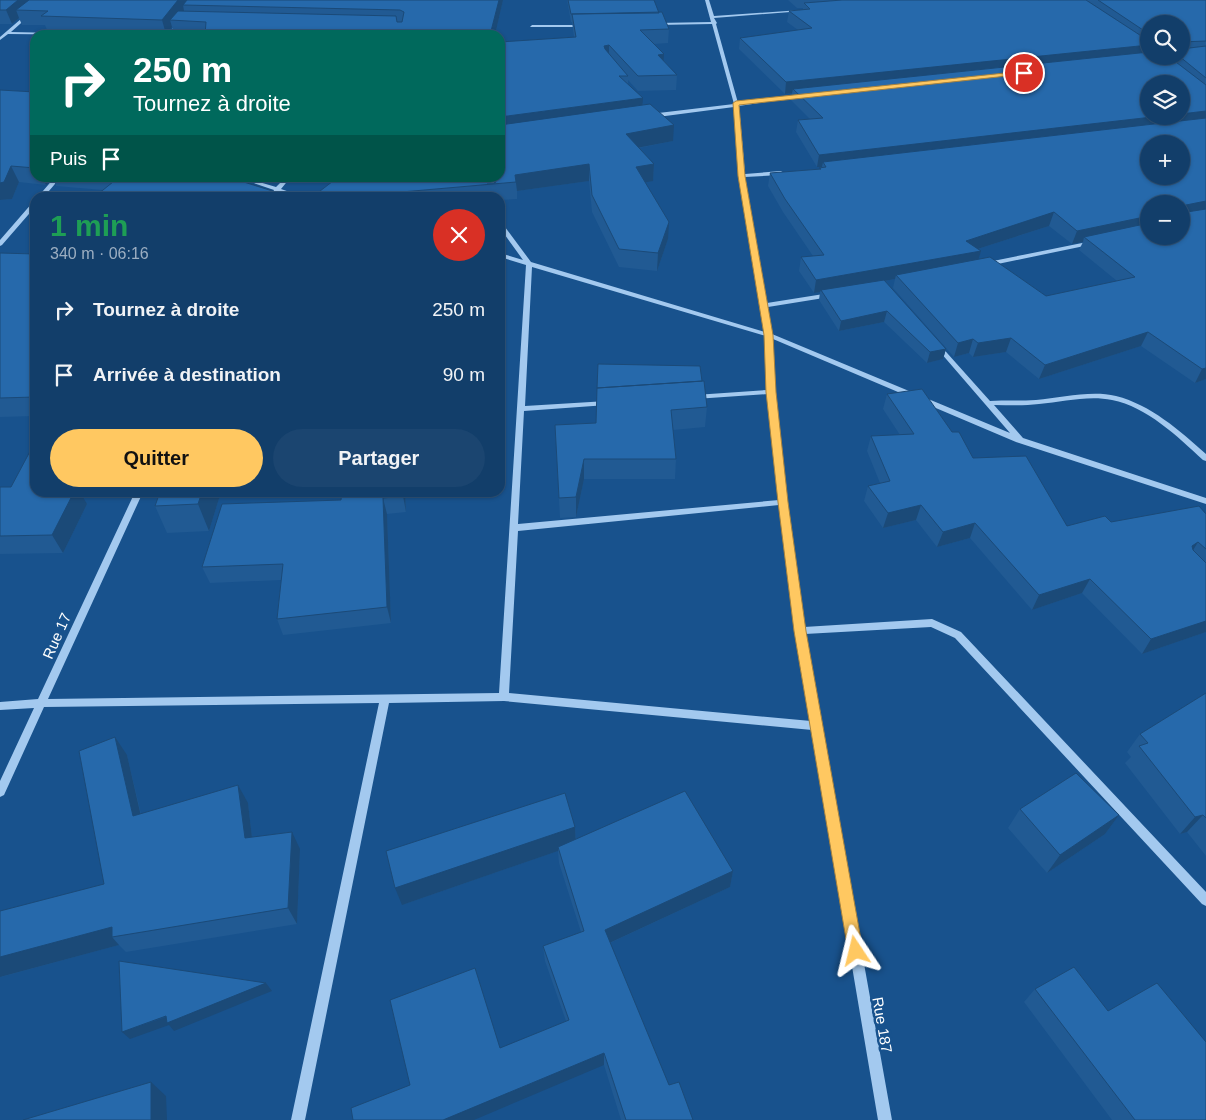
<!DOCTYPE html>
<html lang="fr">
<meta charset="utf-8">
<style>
body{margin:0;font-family:Helvetica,sans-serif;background:#1b4570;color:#f1f3f6;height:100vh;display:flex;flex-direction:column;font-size:19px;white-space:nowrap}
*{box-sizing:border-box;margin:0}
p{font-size:16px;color:#9caec1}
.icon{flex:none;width:28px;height:28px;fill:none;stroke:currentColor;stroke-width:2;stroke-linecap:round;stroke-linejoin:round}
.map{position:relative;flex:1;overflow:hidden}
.details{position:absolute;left:30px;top:192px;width:475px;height:305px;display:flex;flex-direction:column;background:#123e6a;border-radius:15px;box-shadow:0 1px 4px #0004,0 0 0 1px #31577e}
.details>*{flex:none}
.banner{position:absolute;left:30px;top:30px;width:475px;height:152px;border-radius:15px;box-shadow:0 1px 4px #0004,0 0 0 1px #31577e;background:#00695c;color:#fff;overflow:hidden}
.controls{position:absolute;left:1140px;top:15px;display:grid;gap:10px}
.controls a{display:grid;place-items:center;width:50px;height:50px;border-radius:50%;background:#123e6a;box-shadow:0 1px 4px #0004,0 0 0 1px #31577e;font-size:25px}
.pin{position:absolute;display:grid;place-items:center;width:42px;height:42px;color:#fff;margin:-21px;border:2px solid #fff;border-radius:50%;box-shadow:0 1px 5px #0007}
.me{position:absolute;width:55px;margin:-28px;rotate:350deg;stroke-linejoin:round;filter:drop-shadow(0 0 4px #0008)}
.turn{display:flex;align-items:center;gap:18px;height:105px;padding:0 20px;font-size:22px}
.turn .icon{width:65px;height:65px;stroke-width:2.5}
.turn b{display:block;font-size:35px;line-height:42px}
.then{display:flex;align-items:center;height:48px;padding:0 20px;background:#0003;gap:10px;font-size:19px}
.round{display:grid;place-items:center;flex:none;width:52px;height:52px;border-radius:26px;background:#1b4570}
.summary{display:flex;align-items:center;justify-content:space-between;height:85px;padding:0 20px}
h1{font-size:30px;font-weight:600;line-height:38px;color:#1e9e55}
.primary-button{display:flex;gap:10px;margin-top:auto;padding:10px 20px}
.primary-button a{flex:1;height:58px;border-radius:30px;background:#ffc861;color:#111;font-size:20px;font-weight:600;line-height:58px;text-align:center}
.primary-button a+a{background:#1b4570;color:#f1f3f6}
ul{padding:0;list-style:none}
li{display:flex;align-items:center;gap:15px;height:65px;padding:0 20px}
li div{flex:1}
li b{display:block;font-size:19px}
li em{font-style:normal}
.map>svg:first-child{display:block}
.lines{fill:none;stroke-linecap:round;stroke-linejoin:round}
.minor{fill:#a3c9ef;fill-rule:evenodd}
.wall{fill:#215a93;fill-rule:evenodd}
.shaded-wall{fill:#1b4a78}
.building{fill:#2669ab;stroke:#1b4a78;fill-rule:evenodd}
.route{fill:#ffc861;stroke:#a6823f}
.labels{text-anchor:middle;stroke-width:5;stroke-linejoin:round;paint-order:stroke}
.street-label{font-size:15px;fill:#fff;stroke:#18528d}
</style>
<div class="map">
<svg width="1206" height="1120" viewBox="0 0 1206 1120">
<rect width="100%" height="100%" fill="#18528d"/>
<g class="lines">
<!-- minor -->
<path class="minor" d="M 43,0 L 47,0 L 11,32 L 106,34 L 108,35 L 8,34 L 0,40 L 0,37 Z
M 705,0 L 709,0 L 714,16 L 801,10 L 803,11 L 714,18 L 717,23 L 716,24 L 738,103 L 803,95 L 805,96 L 739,106 L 745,174 L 781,171 L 784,173 L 781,175 L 745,177 L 767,303 L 830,293 L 833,295 L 830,297 L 768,307 L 772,334 L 1010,433 L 934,345 L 935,344 L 939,344 L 990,401 C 1005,400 1020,401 1036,400 C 1062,398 1090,390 1116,396 C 1151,405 1179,430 1206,454 L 1206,461 L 1203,460 C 1177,436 1147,407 1112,400 C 1088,395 1063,402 1039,404 C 1024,406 1009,405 994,405 L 1023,438 L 1206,498 L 1206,504 L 1016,442 L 773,339 C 776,436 791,531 804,627 L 932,619 L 961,632 L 1206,892 L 1206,906 L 1202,904 L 955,638 L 931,627 L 805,634 L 892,1120 L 878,1120 L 812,730 L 504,701 L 389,703 L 305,1120 L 291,1120 L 379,703 L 44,707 L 4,795 L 0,797 L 0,781 L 34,708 L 0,710 L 0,702 L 38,699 L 135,492 L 143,492 L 48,699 L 499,693 L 526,265 L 500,257 L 500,253 L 523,260 L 500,228 L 500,222 L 502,223 L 531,262 L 765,332 L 739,176 L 734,107 L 650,118 L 647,116 L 650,114 L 734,104 L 712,24 L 657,25 L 655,24 L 657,23 L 711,22 ZM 532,267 L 766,336 L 767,390 L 695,395 L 691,397 L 695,399 L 768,394 L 779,500 L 518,524 L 524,411 L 607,405 L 611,403 L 607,401 L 525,406 ZM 779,505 L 795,631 L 811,721 L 509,693 L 518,531 Z
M 178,21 L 182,22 L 172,35 L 168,35 Z
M 532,25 L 584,25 L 586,26 L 584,27 L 530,27 Z
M 54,178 L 60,178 L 43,198 L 37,198 Z
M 239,178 L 246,178 L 276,187 L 285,178 L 290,178 L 281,189 L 307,198 L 297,198 L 279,192 L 276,198 L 270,198 L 274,190 Z
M 487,178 L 493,178 L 496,198 L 490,198 Z
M 35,201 L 35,207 L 2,245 L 0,246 L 0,240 L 33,202 Z
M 1092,241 L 1095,243 L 1094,244 L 988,266 L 985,264 L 988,262 Z"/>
</g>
<!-- wall -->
<path class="wall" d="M 0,0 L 503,0 L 495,35 L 175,35 L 172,27 L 166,34 L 47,30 L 45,25 L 22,25 L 19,18 L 12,24 L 0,24 Z
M 567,0 L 654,0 L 659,13 L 669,29 L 668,43 L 654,44 L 664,61 L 677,75 L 676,90 L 638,91 L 628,80 L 628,84 L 643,104 L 673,141 L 639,148 L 654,164 L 653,181 L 645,182 L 668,239 L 657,271 L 619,267 L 592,212 L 589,181 L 517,191 L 517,199 L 500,200 L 500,198 L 311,198 L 487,183 L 495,183 L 493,178 L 500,178 L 574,37 L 572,22 L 571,22 Z
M 788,0 L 1206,0 L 1206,379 L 1195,383 L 1141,346 L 1039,379 L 1006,352 L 973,357 L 969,353 L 954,357 L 893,288 L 895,279 L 885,281 L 946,349 L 943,359 L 927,363 L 884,322 L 839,331 L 819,300 L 820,292 L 814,293 L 799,271 L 801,257 L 813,256 L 783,212 L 768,186 L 770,173 L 819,169 L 819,168 L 822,167 L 817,167 L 796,132 L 798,120 L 810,119 L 791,100 L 792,93 L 785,94 L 739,49 L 740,38 L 798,30 L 787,22 L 789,11 L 803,10 L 803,8 L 797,8 ZM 1149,24 L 1181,24 L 1181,56 L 1149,56 ZM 1149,204 L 1181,236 L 1149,236 ZM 1049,226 L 1072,244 L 1083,242 L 1079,250 L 1117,281 L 1046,296 L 978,259 L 981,251 L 978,249 Z
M 0,90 L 35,92 L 35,178 L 231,178 L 103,190 L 56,186 L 53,178 L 46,185 L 19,182 L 12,199 L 0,200 Z
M 0,253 L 35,254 L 35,416 L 0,417 Z
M 702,381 L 707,407 L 705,427 L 673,430 L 676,459 L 675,479 L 584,479 L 576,517 L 560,518 L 555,425 L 596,423 Z
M 887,394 L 952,432 L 973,458 L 1067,526 L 1206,514 L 1206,632 L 1142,654 L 1082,593 L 1032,610 L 970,538 L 937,547 L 916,520 L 883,528 L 864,501 L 868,486 L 880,483 L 867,451 L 871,436 L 900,435 L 883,409 Z
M 0,487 L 11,487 L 87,504 L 63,553 L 0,554 Z
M 160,492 L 221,492 L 209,531 L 167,533 L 155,506 Z
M 342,492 L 405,492 L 406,512 L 387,514 L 391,623 L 283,635 L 277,619 L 281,580 L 210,583 L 202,567 L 341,500 Z
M 1206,693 L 1206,856 L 1187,832 L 1180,834 L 1125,763 L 1131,757 L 1127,752 L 1140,734 Z
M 127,755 L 141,814 L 248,803 L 252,837 L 300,849 L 297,924 L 126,952 L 119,945 L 1,977 L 104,884 Z
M 1020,809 L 1119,815 L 1105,834 L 1047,873 L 1008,828 Z
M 575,827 L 576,838 L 733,871 L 730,887 L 610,943 L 669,1085 L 693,1120 L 621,1120 L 604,1065 L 500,1048 L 566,1021 L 545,961 L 543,946 L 581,932 L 559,863 L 558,851 L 402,905 Z
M 1035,989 L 1108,1011 L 1206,1120 L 1112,1120 L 1024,1002 Z"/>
<!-- shaded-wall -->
<path class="shaded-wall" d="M 18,0 L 40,0 L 16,10 L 19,18 L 12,24 L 6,10 Z
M 178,0 L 193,0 L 183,5 L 184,11 L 170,20 L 172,27 L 166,34 L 162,20 Z
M 499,0 L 503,0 L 495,35 L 490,35 Z
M 609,45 L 609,60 L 604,61 L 604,46 Z
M 1149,45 L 1149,56 L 793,89 L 792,93 L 785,94 L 786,82 Z
M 664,54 L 663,69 L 658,55 Z
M 643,98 L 642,113 L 500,133 L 500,117 Z
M 1206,111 L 1206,123 L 823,162 L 822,167 L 817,167 L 819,155 L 1161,116 L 1181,116 L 1181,114 Z
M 674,125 L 673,141 L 626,150 L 626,134 Z
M 589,164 L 589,181 L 517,191 L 515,175 Z
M 654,164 L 653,181 L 636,184 L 636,167 Z
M 11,166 L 19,182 L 12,199 L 0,200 L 0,183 Z
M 43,178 L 53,178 L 46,185 Z
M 1206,201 L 1206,213 L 1181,217 L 1186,205 Z
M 1054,212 L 1049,226 L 962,254 L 966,241 Z
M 1149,216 L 1149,228 L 1084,237 L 1083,242 L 1072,244 L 1077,231 Z
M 669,222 L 668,239 L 657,271 L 658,253 Z
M 981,251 L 977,264 L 896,275 L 895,279 L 822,292 L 821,290 L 820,292 L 814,293 L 816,280 Z
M 887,311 L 884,322 L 839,331 L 841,321 Z
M 1148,332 L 1141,346 L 1039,379 L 1045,365 Z
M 1011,338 L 1006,352 L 973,357 L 978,343 Z
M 973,339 L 969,353 L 954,357 L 958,343 Z
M 946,349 L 943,359 L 927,363 L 930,352 Z
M 1206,368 L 1206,379 L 1195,383 L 1202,369 Z
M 584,459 L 584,479 L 576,517 L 576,497 Z
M 64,492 L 80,492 L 87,504 L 63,553 L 52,535 Z
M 202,492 L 221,492 L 209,531 L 198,504 Z
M 403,492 L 405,492 L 406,512 L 403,496 Z
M 383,498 L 387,514 L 391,623 L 387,607 Z
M 921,505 L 916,520 L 883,528 L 888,513 Z
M 975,523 L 970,538 L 937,547 L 943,532 Z
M 1198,542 L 1189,557 L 1192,546 Z
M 1090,579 L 1082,593 L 1032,610 L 1039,595 Z
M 1206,621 L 1206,632 L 1142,654 L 1151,639 Z
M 115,737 L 127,755 L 145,834 L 133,816 Z
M 238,785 L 248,803 L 254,855 L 245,838 Z
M 1119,815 L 1105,834 L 1047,873 L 1060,855 Z
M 1203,815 L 1187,832 L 1180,834 L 1195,817 Z
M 575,827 L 576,845 L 558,847 L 558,851 L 402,905 L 395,888 Z
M 292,832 L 300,849 L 297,924 L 288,908 Z
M 733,871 L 730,887 L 605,945 L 605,930 Z
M 112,927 L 112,937 L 119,945 L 0,977 L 0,957 Z
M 266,983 L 272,991 L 174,1031 L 169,1025 L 130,1039 L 122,1032 Z
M 604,1053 L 604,1065 L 474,1120 L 443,1120 Z
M 151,1082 L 166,1096 L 167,1120 L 151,1120 Z"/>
<!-- building -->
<path class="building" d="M 0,0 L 18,0 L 6,10 L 0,10 Z
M 29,0 L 178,0 L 162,20 L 41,16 L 48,11 L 16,10 Z
M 187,0 L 499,0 L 490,35 L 205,35 L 206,22 L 170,20 L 178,11 L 396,16 L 397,22 L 402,22 L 404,12 L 400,10 L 183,5 Z
M 568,0 L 654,0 L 659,13 L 571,14 Z
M 842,0 L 1086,0 L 1149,41 L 1149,45 L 786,82 L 740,38 L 812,28 L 789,11 L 810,9 L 804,3 Z
M 1098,0 L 1206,0 L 1206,41 L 1181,42 L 1181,24 L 1149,24 L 1149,34 Z
M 662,12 L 669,29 L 640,30 L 664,54 L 658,55 L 677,75 L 638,76 L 609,45 L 604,46 L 605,49 L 628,76 L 619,76 L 643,98 L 500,117 L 500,42 L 576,37 L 572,14 Z
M 1206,46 L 1206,78 L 1179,56 L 1181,56 L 1181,49 Z
M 1149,52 L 1149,56 L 1168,56 L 1206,85 L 1206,111 L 1181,114 L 1181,84 L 1149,84 L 1149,116 L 1161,116 L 819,155 L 798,120 L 823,118 L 793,89 Z
M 0,90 L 35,92 L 35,168 L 11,166 L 4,182 L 0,183 Z
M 650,104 L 674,125 L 626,134 L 654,164 L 636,167 L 669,222 L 658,253 L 619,249 L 592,195 L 589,164 L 515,175 L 516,182 L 333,198 L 311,198 L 337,178 L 486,178 L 487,183 L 495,183 L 496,181 L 496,178 L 500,178 L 500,125 Z
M 1206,118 L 1206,201 L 1186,205 L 1185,210 L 1187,212 L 1206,209 L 1206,368 L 1202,369 L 1148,332 L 1045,365 L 1011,338 L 978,343 L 973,339 L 958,343 L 896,275 L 990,257 L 1046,296 L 1135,277 L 1084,237 L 1149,223 L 1149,236 L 1181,236 L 1181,204 L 1149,204 L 1149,216 L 1077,231 L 1054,212 L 966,241 L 981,251 L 816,280 L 801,257 L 824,255 L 785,199 L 770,173 L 821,169 L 819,168 L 826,167 L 823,162 ZM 1149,144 L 1181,144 L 1181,176 L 1149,176 Z
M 118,178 L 231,178 L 295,198 L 93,198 Z
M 0,253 L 35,254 L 35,397 L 0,398 Z
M 884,280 L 946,349 L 930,352 L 887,311 L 841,321 L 821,290 Z
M 598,364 L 700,366 L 702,381 L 597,388 Z
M 704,381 L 707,407 L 671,410 L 676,459 L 584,459 L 576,497 L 559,498 L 555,425 L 596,423 L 597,388 Z
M 922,389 L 952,432 L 959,432 L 973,458 L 1026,456 L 1067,526 L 1105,516 L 1111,522 L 1199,506 L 1206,514 L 1206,549 L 1198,542 L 1192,546 L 1193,550 L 1206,563 L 1206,621 L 1151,639 L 1090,579 L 1039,595 L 975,523 L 943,532 L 921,505 L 888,513 L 868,486 L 890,481 L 871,436 L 914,434 L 887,394 Z
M 35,442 L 35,492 L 74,492 L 52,535 L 0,536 L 0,487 L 11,487 Z
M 160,492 L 202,492 L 198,504 L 155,506 Z
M 342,492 L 403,492 L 403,496 L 383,498 L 387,607 L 277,619 L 283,564 L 202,567 L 222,504 L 341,500 Z
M 1206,693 L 1206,818 L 1203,815 L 1195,817 L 1139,746 L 1148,743 L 1140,734 Z
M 115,737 L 133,816 L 238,785 L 245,838 L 292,832 L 288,908 L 112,937 L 112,927 L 0,957 L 0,911 L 104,884 L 79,751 Z
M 1076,773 L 1119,815 L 1060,855 L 1020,809 Z
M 685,791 L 733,871 L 605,930 L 669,1085 L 679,1082 L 693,1120 L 626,1120 L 604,1053 L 443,1120 L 353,1120 L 351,1108 L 410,1085 L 390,1000 L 475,968 L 500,1048 L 569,1020 L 543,946 L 584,931 L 558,847 Z
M 565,793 L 575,827 L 395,888 L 386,851 Z
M 119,961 L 266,983 L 167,1023 L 166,1016 L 122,1032 Z
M 1074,967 L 1108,1011 L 1157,983 L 1206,1042 L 1206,1120 L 1135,1120 L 1035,989 Z
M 151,1082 L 151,1120 L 23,1120 Z"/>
<!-- route -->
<path class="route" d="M 1024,71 L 1026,74 L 739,105 L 745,176 L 773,335 L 776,392 L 788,502 L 806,631 L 863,951 L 861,957 L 856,959 L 850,957 L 848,951 L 794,631 L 778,502 L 766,392 L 764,335 L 738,176 L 733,103 L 736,101 Z"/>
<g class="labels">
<!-- street labels -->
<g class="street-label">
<text transform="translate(57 636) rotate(-66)" y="5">Rue 17</text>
<text transform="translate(882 1025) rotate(80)" y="5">Rue 187</text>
</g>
</g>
</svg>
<div class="controls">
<a><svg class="icon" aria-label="search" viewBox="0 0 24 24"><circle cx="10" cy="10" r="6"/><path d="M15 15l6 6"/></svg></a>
<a><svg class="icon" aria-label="layers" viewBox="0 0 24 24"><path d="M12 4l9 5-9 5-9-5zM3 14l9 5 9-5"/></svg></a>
<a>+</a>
<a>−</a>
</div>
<div class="pin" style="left:1024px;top:73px;background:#d93025"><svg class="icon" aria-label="arrive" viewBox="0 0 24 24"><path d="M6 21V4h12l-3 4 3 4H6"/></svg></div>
<svg class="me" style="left:856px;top:951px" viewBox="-20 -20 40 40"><path d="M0-17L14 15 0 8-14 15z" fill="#ffc861" stroke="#fff" stroke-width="4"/></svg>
<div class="banner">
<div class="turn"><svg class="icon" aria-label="right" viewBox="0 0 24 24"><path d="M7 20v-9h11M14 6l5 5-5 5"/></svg><div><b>250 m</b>Tournez à droite</div></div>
<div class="then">Puis<svg class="icon" aria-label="arrive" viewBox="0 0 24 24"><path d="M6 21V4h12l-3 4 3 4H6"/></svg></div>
</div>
<section class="details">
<div class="summary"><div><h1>1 min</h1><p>340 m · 06:16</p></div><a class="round" style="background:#d93025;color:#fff"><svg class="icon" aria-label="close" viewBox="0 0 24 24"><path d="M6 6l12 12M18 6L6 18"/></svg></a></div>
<ul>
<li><svg class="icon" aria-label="right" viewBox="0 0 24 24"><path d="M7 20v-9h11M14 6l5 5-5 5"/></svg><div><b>Tournez à droite</b></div><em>250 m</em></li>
<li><svg class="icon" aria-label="arrive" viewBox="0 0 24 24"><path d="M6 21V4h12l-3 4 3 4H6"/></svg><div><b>Arrivée à destination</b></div><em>90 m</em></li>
</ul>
<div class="primary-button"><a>Quitter</a><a>Partager</a></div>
</section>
</div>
